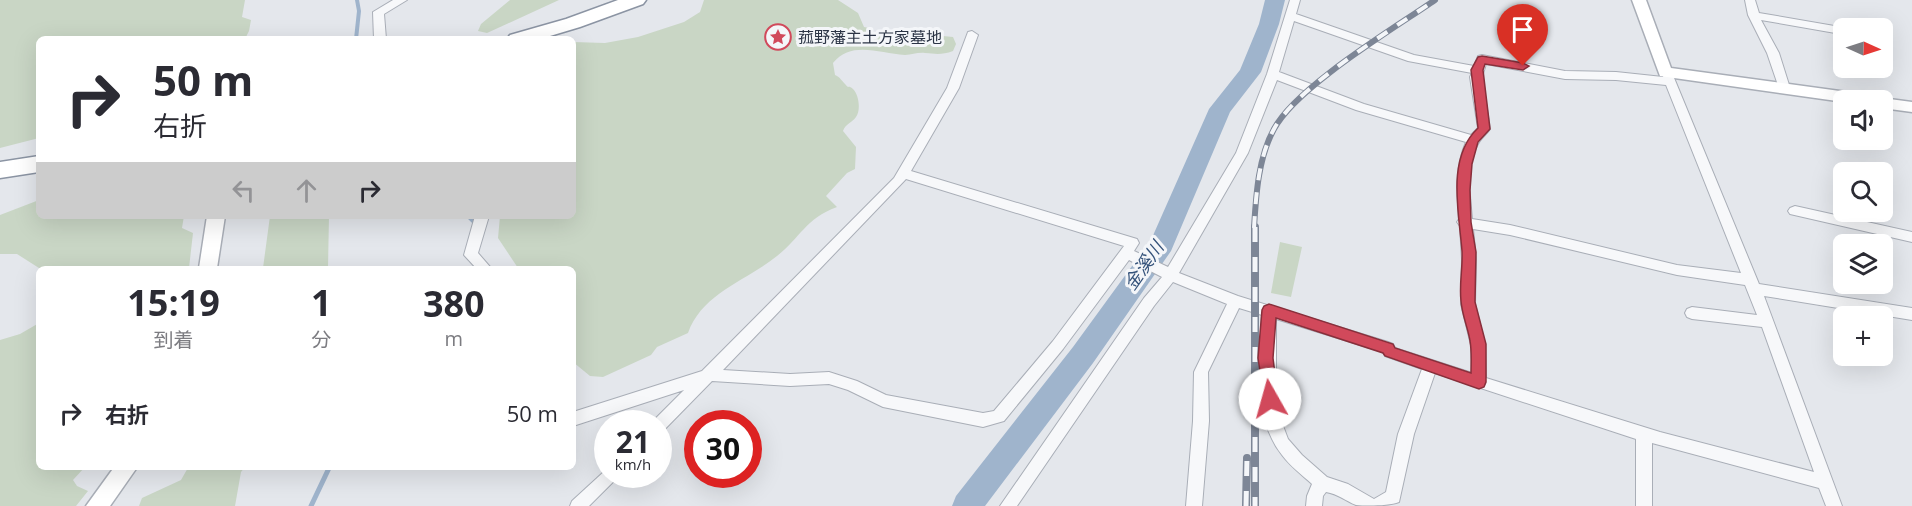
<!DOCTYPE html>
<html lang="ja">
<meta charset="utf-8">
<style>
body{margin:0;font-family:"Open Sans","Noto Sans JP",sans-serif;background:#f2f2f3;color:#2b2b33;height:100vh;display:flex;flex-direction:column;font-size:22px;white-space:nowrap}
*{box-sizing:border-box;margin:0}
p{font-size:20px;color:#7c7c81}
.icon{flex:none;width:33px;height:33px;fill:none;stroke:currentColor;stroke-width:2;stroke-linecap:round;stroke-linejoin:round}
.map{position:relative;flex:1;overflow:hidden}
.details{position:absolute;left:36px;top:266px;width:540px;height:204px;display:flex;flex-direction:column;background:#fff;border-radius:9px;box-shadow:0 6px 24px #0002}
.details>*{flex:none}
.hud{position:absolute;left:36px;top:36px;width:540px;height:183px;border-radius:9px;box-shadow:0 6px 24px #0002;background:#fff;color:#2b2b33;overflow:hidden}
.needle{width:39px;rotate:93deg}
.controls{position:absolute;left:1833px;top:18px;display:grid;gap:12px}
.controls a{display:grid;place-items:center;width:60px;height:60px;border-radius:9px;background:#fff;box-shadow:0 6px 24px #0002;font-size:30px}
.speed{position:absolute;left:594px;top:410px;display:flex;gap:12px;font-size:30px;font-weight:700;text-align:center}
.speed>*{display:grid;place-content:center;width:78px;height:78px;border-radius:50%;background:#fff;box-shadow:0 6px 24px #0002;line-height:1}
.speed small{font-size:15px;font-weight:400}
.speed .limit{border:9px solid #d22;background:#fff;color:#111}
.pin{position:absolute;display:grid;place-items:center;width:51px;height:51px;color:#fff;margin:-62px -26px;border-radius:50% 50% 50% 0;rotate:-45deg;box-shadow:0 0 6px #0007}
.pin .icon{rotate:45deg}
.me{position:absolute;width:66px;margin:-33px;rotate:353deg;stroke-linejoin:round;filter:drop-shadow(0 0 4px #0008)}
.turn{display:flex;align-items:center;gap:21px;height:126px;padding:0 18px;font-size:27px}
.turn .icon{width:78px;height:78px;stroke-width:2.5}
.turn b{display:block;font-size:42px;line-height:51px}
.lanes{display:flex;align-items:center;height:57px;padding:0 18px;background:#0003;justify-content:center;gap:30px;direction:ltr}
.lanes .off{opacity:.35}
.eta{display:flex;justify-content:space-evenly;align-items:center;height:102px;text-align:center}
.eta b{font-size:36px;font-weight:700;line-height:42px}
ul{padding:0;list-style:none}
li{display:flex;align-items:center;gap:18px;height:90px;padding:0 18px}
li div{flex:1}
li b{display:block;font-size:22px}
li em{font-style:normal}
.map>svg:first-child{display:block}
.green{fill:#c9d6c5}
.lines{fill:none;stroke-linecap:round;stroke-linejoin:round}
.stream-far1{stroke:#9fb4cc;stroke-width:4}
.stream{stroke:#9fb4cc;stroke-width:5}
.river{fill:#9fb4cc;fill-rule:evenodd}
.street-casing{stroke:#a9aeb7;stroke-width:2}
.secondary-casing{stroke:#a9aeb7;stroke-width:3}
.highway-casing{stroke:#8b94a3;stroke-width:3}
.street{fill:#f7f8fa;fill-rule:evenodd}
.secondary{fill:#fff;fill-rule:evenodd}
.highway{fill:#fff;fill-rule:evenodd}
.rail-far1-casing{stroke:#7d8696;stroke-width:6}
.rail-casing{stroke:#7d8696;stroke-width:8}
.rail-far1{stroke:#f4f6f9;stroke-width:4;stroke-dasharray:12;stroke-linecap:butt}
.rail{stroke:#f4f6f9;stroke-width:5;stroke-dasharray:15;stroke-linecap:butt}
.route{fill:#d1495b;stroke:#882f3b;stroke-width:1.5}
.labels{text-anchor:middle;stroke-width:6;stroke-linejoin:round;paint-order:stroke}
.poi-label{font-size:16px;fill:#2b3445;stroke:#f4f6f9;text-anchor:start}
.water-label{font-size:18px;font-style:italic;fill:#34527a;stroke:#f4f6f9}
</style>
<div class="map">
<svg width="1912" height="506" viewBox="0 0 1912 506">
<rect width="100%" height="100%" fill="#e4e7ec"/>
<!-- green -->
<path class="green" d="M 0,0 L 245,0 L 242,17 L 251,20 L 249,31 L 245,39 L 39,39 L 39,138 L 0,148 Z
M 510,0 L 559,0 L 487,33 L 478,31 L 481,24 Z
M 704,0 L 838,0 L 858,13 L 864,27 L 869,28 L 878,36 L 943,36 L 953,37 L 956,44 L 953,51 C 942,55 936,54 925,53 C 918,52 912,55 905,55 C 880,54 852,40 833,63 L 835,75 C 841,78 841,80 845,84 C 850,90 847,84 853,89 C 859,95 861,110 856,117 C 852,123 846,123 843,131 L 856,147 L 855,169 L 847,173 L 826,196 L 837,207 C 805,219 801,237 777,256 C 746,281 702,293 688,333 L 657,347 L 651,355 L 603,377 L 590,376 L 573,362 L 573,268 L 518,268 L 498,238 L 500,216 L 573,216 L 573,42 L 605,43 L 638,37 L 684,22 L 700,12 Z
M 39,200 L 39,216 L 184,216 L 182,228 L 193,233 L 189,268 L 39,268 L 17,254 L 0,254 L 0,215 Z
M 270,216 L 329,216 L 328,268 L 263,268 Z
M 1280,242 L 1302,247 L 1291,297 L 1271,293 Z
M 39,323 L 39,466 L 85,467 L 73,480 L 77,486 L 88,491 L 76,506 L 0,506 L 0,340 L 20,334 Z
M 189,466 L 245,467 L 241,472 L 235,506 L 139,506 L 142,498 L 181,480 Z"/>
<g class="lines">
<!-- stream-far1 -->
<path class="stream-far1" d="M 356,39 L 359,11 L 357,0
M 468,216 L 473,221"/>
<!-- stream -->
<path class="stream" d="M 311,506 L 330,466"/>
<!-- river -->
<path class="river" d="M 1265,0 L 1285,0 L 1279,24 L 1261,72 L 1230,112 L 1171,251 L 1093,363 L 985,506 L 952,506 L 956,496 L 1073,347 L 1151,240 L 1209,109 L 1240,70 L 1259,24 Z"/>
<!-- street casing -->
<g class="street-casing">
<path id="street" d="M 393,0 L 407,0 L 384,14 L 386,39 L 374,39 L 373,12 Z
M 1290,0 L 1300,0 L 1296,14 L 1414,55 L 1474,66 L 1478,56 L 1482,55 L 1565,71 L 1616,72 L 1663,77 L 1664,73 L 1672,73 L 1759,284 L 1912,308 L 1912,320 L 1764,296 L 1842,506 L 1826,506 L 1819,488 L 1652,443 L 1652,506 L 1636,506 L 1636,439 L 1435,373 L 1414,434 L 1399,502 C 1389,506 1367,506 1356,505 C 1346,501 1338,494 1326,492 L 1323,496 L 1322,506 L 1306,506 L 1307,496 L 1312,484 C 1302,475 1290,466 1282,455 C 1252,417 1259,360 1262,315 L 1239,308 L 1208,372 L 1209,421 L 1202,506 L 1186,506 L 1193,421 L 1194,372 L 1227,304 L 1173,282 L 1154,306 L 1017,506 L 1000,506 L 1144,298 L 1162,277 L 1129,260 L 1063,349 L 1004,421 L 983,427 L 883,407 L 848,390 L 829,384 L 790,386 L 712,381 L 663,431 L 658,433 L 658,423 L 652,423 L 653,421 L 684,390 L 573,426 L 573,412 L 702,371 L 894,178 L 947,88 L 968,32 L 972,31 L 978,35 L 959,88 L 911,171 L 1137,239 L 1139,243 L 1134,251 L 1168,267 L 1236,153 L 1267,74 ZM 1294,21 L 1408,61 L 1472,73 L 1470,77 L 1478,128 L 1471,135 L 1364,104 L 1279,72 ZM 1486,64 L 1565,79 L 1616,80 L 1666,85 L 1741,273 L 1677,265 L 1510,225 L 1472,219 C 1470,195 1465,165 1478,144 C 1481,138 1487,134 1490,129 L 1482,77 ZM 1277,80 L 1356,110 L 1466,142 C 1455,167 1457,193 1459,219 L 1457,222 L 1460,226 L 1462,259 L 1461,304 L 1471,345 L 1472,373 L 1395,348 L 1393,344 L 1388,342 L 1238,296 L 1179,273 L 1248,153 ZM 906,179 L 1124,246 L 1053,341 L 994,411 L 983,413 L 886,395 L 857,381 L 829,372 L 790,374 L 723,370 ZM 1473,229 L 1510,235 L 1677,275 L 1745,285 L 1757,315 L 1692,307 L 1687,309 L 1685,313 L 1687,317 L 1692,319 L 1762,327 L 1814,472 L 1660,432 L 1486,378 L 1485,345 L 1475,304 L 1476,259 ZM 1276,319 L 1383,352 L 1385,356 L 1422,369 L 1398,434 L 1386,492 L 1374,499 L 1348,484 L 1327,477 L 1302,455 L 1288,439 L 1279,415 L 1276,398 Z
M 1745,0 L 1755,0 L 1759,13 L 1846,28 L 1841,34 L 1761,20 L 1779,53 L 1790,88 L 1784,92 L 1780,91 L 1767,53 L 1748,15 Z
M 1795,206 L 1912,232 L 1912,242 L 1790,214 L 1788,211 L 1790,208 Z
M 475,216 L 489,216 L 478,253 L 491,268 L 476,268 L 464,255 Z
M 608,468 L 608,474 L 618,474 L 616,479 L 589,506 L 570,506 L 572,501 Z"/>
</g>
<!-- secondary casing -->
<g class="secondary-casing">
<path id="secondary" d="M 1632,0 L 1646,0 L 1671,68 L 1869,95 L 1876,99 L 1882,98 L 1912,102 L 1912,112 L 1882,108 L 1882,100 L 1844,102 L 1660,76 Z
M 207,216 L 225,216 L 217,268 L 199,268 Z
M 115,466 L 138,466 L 110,506 L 86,506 Z"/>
</g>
<!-- highway casing -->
<g class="highway-casing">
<path id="highway" d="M 618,0 L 646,0 L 643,4 L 580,27 L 540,39 L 507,39 L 510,35 L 566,19 Z
M 39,156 L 39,172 L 0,178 L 0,162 Z"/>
</g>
<!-- street -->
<use href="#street" class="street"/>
<!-- secondary -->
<use href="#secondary" class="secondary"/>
<!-- highway -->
<use href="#highway" class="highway"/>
<!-- rail-far1 casing -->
<g class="rail-far1-casing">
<path id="rail-far1" d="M 1254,228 C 1256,196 1258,158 1274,129 C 1296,87 1393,29 1435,0"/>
</g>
<!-- rail casing -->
<g class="rail-casing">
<path id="rail" d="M 1255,227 L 1255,506
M 1246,506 L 1247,458"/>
</g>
<!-- rail-far1 -->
<use href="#rail-far1" class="rail-far1"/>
<!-- rail -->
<use href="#rail" class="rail"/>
</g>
<!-- route -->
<path class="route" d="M 1482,56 L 1523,63 L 1529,66 L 1523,70 L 1485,64 L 1483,70 L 1490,129 L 1478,142 L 1472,164 L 1470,190 L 1471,222 L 1476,252 L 1475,302 L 1486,344 L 1486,382 L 1484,387 L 1479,389 L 1385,356 L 1383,353 L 1276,318 L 1273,358 L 1278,399 L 1276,403 L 1270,405 L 1265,403 L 1258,358 L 1262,310 L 1264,306 L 1269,304 L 1393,344 L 1395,348 L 1471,373 C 1471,363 1472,352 1470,341 C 1468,328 1462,315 1461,301 C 1459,284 1463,267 1462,251 C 1459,212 1446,158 1478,128 L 1471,70 L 1478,57 Z"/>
<!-- icons -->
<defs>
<g id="sight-ring" transform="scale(1.35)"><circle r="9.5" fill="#f4f6f9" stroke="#d1495b" stroke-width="1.5"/><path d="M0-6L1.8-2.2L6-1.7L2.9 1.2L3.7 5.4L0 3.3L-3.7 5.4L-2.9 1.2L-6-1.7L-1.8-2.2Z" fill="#d1495b"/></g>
</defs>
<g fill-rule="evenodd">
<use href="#sight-ring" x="778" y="37"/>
</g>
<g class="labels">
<!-- poi labels -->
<g class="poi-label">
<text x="798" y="43">菰野藩主土方家墓地</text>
</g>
<!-- water labels -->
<g class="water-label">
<text transform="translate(1144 266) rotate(-55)" y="6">金溪川</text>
</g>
</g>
</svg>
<div class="controls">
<a><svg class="needle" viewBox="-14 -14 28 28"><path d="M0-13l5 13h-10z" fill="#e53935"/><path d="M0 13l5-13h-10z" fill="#7c7c81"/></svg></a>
<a><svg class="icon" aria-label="sound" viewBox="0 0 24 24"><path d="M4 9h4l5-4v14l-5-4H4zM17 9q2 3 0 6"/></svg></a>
<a><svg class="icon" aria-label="search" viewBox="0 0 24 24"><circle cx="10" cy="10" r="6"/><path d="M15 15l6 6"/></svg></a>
<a><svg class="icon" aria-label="layers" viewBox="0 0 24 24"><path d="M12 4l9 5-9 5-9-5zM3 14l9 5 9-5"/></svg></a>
<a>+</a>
</div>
<div class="speed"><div>21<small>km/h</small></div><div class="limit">30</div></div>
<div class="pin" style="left:1523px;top:66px;background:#d93025"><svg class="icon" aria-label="arrive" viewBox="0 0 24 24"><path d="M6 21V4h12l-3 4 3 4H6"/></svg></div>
<svg class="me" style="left:1270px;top:399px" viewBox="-20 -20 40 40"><circle r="19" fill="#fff"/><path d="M0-13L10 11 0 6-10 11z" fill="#d1495b"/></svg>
<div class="hud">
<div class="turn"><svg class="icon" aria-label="right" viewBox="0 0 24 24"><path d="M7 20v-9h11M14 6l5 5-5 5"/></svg><div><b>50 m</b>右折</div></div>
<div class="lanes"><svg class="icon off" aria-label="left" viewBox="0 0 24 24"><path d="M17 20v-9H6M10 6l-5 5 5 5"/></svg><svg class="icon off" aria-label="ahead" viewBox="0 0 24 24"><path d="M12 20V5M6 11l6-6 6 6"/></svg><svg class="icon" aria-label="right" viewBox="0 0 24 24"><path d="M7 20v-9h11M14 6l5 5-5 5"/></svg></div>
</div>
<section class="details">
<div class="eta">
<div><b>15:19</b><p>到着</p></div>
<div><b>1</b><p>分</p></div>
<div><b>380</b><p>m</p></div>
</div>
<ul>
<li><svg class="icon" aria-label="right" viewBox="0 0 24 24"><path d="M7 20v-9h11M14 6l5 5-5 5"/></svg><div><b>右折</b></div><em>50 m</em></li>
</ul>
</section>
</div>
